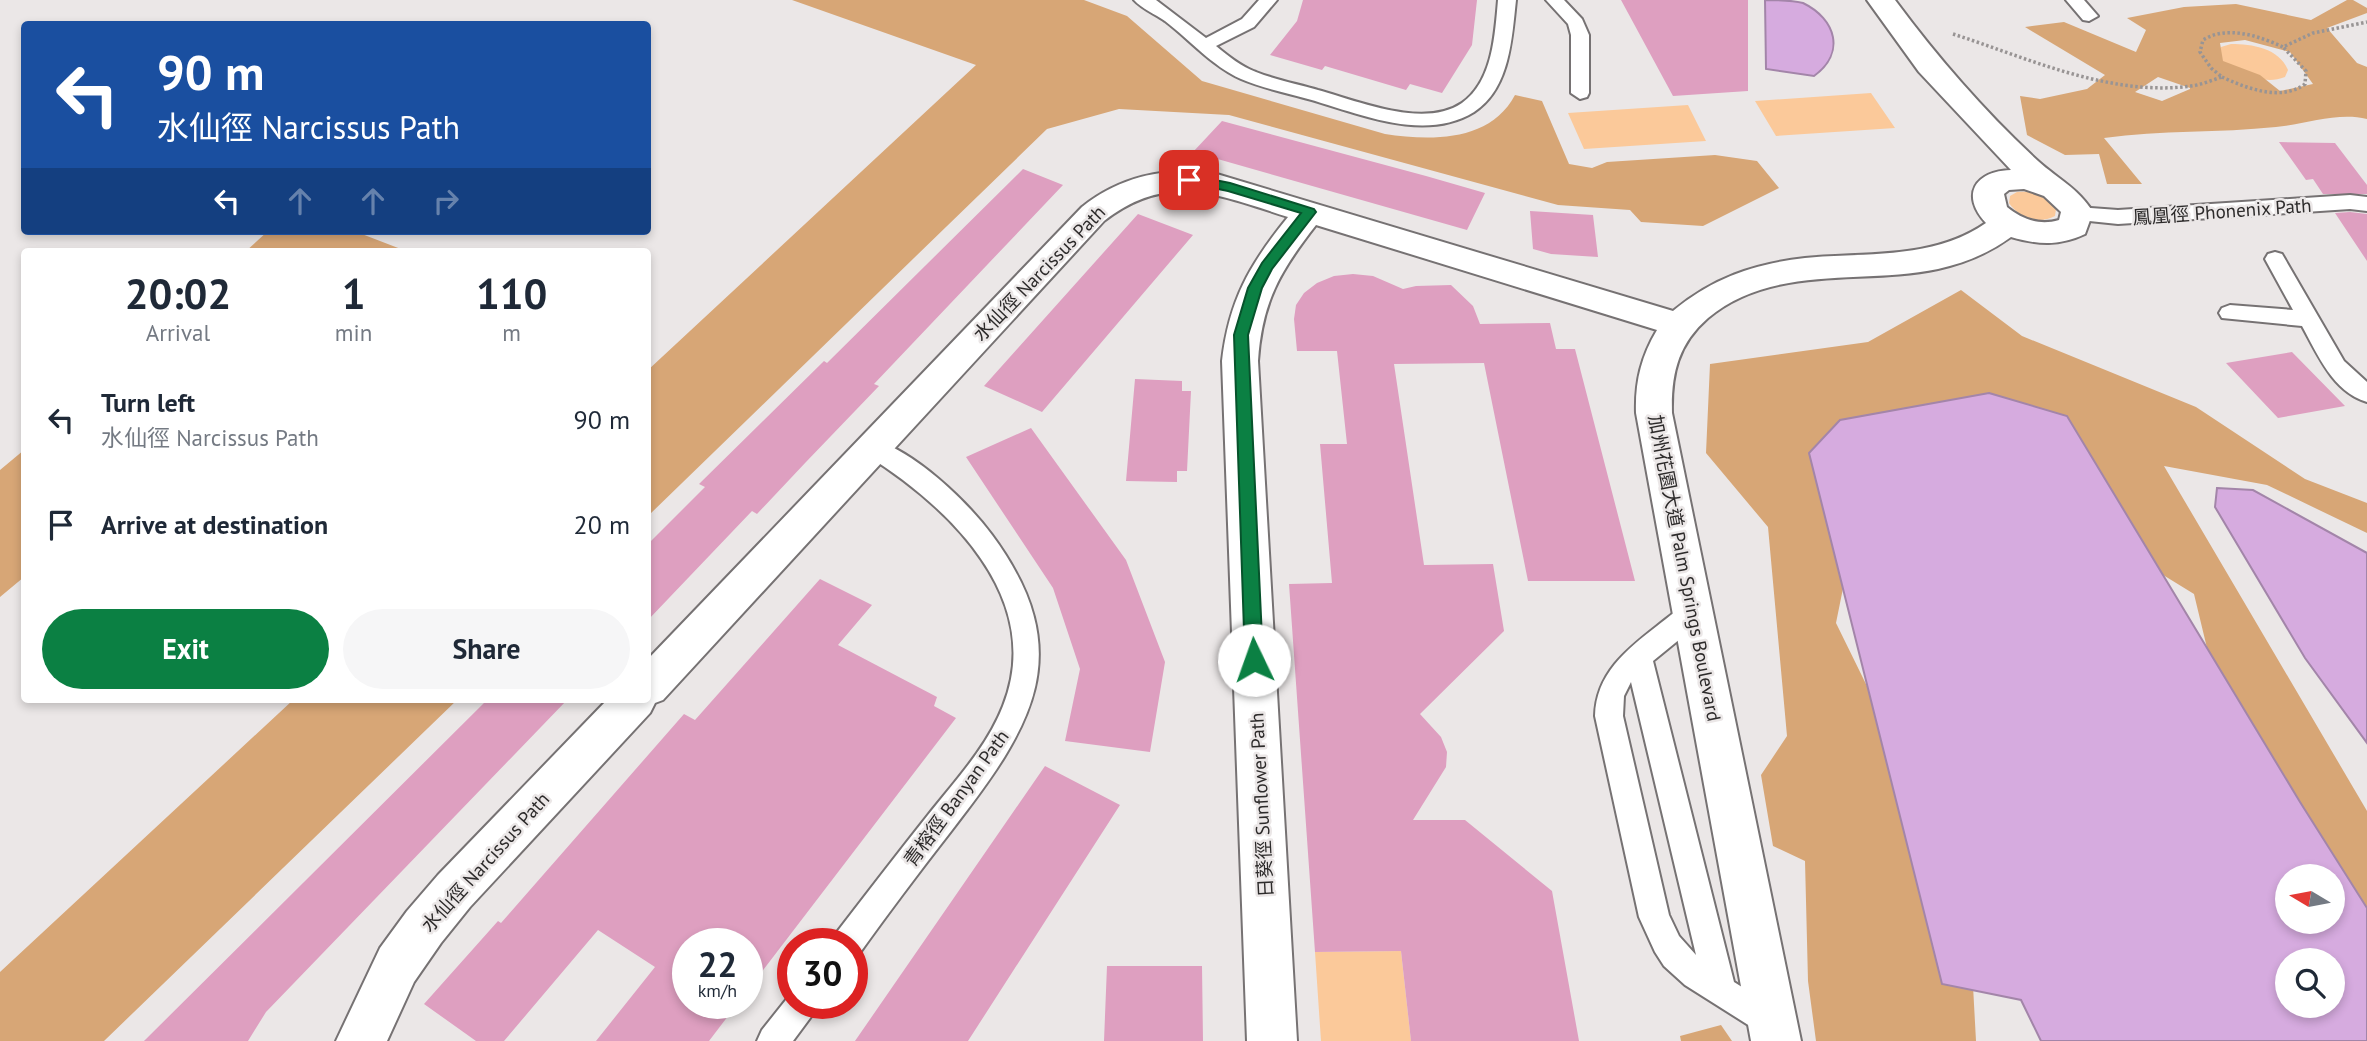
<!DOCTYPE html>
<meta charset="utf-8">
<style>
body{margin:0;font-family:"PT Sans","Noto Sans TC",sans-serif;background:#f6f6f7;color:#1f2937;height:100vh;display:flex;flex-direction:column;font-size:26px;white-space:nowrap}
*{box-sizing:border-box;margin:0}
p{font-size:23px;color:#747a83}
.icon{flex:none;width:38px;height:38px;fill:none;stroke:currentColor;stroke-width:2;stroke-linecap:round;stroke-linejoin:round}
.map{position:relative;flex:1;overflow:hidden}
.drawer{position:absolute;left:21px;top:248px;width:630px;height:455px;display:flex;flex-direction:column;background:#fff;border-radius:7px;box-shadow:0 4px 10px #0003}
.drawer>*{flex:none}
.guide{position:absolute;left:21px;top:21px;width:630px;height:214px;border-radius:7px;box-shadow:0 4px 10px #0003;background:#1a4fa0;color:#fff;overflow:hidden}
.needle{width:46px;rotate:280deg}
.controls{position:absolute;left:2275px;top:864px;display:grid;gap:14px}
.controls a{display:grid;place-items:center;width:70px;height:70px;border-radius:50%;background:#fff;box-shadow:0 4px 10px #0003;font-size:35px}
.speed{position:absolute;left:672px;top:928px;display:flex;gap:14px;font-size:35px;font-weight:700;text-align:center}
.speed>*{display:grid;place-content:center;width:91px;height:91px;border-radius:50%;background:#fff;box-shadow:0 4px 10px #0003;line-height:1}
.speed small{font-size:18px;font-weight:400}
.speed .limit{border:10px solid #d22;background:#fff;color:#111}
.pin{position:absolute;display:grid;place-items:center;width:60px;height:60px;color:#fff;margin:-30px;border-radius:14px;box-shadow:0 4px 10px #0006}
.me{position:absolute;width:77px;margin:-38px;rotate:357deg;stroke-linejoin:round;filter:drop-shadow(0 0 5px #0008)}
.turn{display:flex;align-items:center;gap:24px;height:147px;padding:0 21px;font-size:32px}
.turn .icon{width:91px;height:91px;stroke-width:2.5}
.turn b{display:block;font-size:49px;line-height:60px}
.lanes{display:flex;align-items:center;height:66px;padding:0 21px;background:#0003;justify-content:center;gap:35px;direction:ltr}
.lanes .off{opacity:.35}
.eta{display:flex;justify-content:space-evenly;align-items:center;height:119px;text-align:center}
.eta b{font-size:42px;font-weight:700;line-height:49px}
.cta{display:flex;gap:14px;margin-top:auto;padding:14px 21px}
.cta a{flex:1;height:80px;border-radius:42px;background:#0b8043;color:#fff;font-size:28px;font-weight:700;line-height:80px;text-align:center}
.cta a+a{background:#f6f6f7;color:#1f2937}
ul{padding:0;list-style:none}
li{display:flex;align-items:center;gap:21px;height:105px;padding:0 21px}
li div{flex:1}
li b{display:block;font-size:26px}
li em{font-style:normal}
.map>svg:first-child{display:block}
.green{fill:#fbc99a}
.forest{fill:#d7a676;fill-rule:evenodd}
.water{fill:#d6abdf;stroke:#a385a9;stroke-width:2;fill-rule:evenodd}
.building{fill:#de9fc0}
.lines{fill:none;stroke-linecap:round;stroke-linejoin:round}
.service-casing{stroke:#767273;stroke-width:4}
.minor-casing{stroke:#767273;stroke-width:4}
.path{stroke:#989494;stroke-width:3.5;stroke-dasharray:2.5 2.5;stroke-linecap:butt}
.service{fill:#fff;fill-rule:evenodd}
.minor{fill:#fff;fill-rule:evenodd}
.route{fill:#0b8043;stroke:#07532c;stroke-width:2}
.labels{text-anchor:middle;stroke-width:5;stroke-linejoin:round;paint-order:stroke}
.street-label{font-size:19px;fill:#2d2b2b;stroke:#ebe7e7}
</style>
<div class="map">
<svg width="2367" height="1041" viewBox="0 0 2367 1041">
<rect width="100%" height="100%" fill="#ebe7e7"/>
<!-- green -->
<path class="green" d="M 2231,44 C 2252,44 2279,48 2288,70 L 2285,77 C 2262,86 2242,72 2221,62 L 2217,54 L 2221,47 Z
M 1871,93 L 1895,128 L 1776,136 L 1755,101 Z
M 1688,105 L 1706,141 L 1584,149 L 1568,113 Z
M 2017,192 C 2033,191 2047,195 2056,209 L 2055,216 C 2038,225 2019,218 2009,203 L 2010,196 Z
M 1401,951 L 1411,1041 L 1321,1041 L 1315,952 Z"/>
<!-- forest -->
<path class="forest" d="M 792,0 L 1084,0 L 1127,16 L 1202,81 L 1385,134 C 1431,141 1490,142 1515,95 L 1542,101 L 1569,164 L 1592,168 L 1607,162 L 1715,155 L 1757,161 L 1779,188 L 1703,226 L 1641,222 L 1630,210 L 1558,205 L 1229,115 L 1119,109 L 1047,129 L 648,516 L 648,370 L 976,65 Z
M 2347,0 L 2353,0 L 2367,8 L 2367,13 L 2327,28 L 2357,63 L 2367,67 L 2367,119 C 2337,112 2307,124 2276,127 C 2219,133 2161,130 2104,138 L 2142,184 L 2107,184 L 2099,154 L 2065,155 L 2027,135 L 2020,96 L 2040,99 L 2087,89 L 2105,75 L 2025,27 L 2064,22 L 2136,52 L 2146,30 L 2127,18 L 2184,7 L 2236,4 L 2311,20 ZM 2245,40 L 2290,52 L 2313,84 L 2280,91 L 2260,75 L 2223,61 L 2220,43 ZM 2158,77 L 2190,88 L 2190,89 L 2162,101 L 2135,92 Z
M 268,231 L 354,231 L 406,251 L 245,252 Z
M 1961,290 L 2022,336 L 2196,407 L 2305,479 L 2367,503 L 2367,533 L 2267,485 L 2164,466 L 2367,811 L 2367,957 L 2333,877 L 2220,702 L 2194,594 L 2103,538 L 1860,504 L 1836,623 L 1917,788 L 1971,949 L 1976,1041 L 1816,1041 L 1808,981 L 1805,861 L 1773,846 L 1761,775 L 1787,736 L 1768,527 L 1706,453 L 1710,364 L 1868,342 Z
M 24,450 L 24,577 L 0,597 L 0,470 Z
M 293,700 L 457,700 L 104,1041 L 0,1041 L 0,972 Z
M 1721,1025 L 1732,1041 L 1681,1041 L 1680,1036 Z"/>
<!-- water -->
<path class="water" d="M 1765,0 C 1777,0 1792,0 1803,3 C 1836,19 1846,53 1814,76 L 1766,69 Z
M 1989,393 L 2067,416 L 2300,802 L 2367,908 L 2367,1041 L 2041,1041 L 2021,1000 L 1942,984 L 1809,453 L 1840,420 ZM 2287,877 L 2333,877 L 2333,922 L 2287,922 ZM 2287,961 L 2333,961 L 2333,1006 L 2287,1006 Z
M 2217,488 L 2253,490 L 2367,553 L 2367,743 L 2305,658 L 2215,507 Z"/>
<!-- building -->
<path class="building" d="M 1303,0 L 1477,0 L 1472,45 L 1442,93 L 1410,84 L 1406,90 L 1325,66 L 1322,70 L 1270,55 L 1297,21 Z
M 1621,0 L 1748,0 L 1748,91 L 1673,96 Z
M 1222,121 L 1426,176 L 1485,193 L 1467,230 L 1193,152 Z
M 2279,142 L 2335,143 L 2367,185 L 2367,194 L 2323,194 L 2313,179 L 2306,180 Z
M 1023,169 L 1063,185 L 874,384 L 879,386 L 806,462 L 757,514 L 752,511 L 648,620 L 648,544 L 705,487 L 699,484 L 824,361 L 827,363 Z
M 1530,211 L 1593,215 L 1598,257 L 1551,254 L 1533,249 Z
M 2350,212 L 2367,214 L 2367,261 L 2335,213 Z
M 1138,214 L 1193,235 L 1042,412 L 984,386 Z
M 1353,274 L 1373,276 L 1403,289 L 1416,286 L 1451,285 L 1473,306 L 1480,324 L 1550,323 L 1556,349 L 1575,349 L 1635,581 L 1528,581 L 1484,363 L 1394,364 L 1424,565 L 1493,564 L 1504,631 L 1420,714 L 1441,737 L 1447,752 L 1446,767 L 1413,820 L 1465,820 L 1552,891 L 1579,1041 L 1411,1041 L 1401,951 L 1315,952 L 1289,584 L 1332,583 L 1320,444 L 1347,444 L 1337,351 L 1297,351 L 1294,319 L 1296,305 L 1304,293 L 1317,283 L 1334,276 Z
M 2292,352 L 2345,406 L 2278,418 L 2226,363 Z
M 1135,379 L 1182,381 L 1182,391 L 1191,391 L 1187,471 L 1177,471 L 1177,482 L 1126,481 Z
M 1031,428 L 1126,560 L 1165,662 L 1150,752 L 1065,741 L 1080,669 L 1053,588 L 966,457 Z
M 820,579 L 872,605 L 838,645 L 937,697 L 934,706 L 956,718 L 747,991 L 747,943 L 688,943 L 688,1003 L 738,1003 L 709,1041 L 596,1041 L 655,967 L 598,930 L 504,1041 L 476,1041 L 424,1004 L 498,921 L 501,923 L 684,714 L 695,720 Z
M 487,700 L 567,700 L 266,1012 L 248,1041 L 144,1041 Z
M 1045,766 L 1120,805 L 968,1041 L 855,1041 Z
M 1107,966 L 1202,966 L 1203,1041 L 1104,1041 Z"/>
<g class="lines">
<!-- service casing -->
<g class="service-casing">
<path id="service" d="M 1134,0 L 1156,0 L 1206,38 L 1242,19 L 1259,0 L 1277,0 L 1254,27 L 1216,46 C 1228,56 1242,67 1256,72 C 1276,80 1298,84 1318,90 C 1358,101 1424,129 1462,103 C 1493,81 1495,34 1498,0 L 1516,0 C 1512,37 1510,89 1474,112 C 1424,143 1358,113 1308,99 C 1286,93 1262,88 1241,79 C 1212,66 1190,40 1165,21 C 1155,14 1142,9 1134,0 Z
M 1546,0 L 1564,0 L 1582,19 L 1589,35 L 1589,93 L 1587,97 L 1580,99 L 1571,93 L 1571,35 L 1568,24 Z
M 2066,0 L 2084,0 L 2098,16 L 2089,21 L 2083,20 Z
M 2350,195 L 2367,197 L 2367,211 L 2350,209 L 2118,224 L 2070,219 L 2067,214 L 2070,209 L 2077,207 L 2118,210 Z
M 2275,252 L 2282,254 L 2344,361 L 2367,382 L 2367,402 C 2333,392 2318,355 2302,326 L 2222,318 L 2219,313 L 2222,308 L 2230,305 L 2293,310 L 2265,259 L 2268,254 Z
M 873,439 C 915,452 966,500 992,535 C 1080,654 1031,728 952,830 C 920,871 889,912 859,954 L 852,956 L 852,943 L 833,943 L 837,932 C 867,893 897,854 928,815 C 955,781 987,747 1003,706 C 1046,598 948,506 865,454 L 861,448 L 865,442 Z
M 1693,602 L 1702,605 L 1706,613 L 1702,621 L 1653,661 L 1734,982 L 1783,1013 L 1788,1024 L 1783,1035 L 1772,1040 L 1685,985 L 1664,966 L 1655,952 L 1639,917 L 1595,716 C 1596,674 1626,650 1657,626 C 1669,617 1679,607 1693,602 ZM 1631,682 L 1696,955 L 1679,936 L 1669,915 L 1623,716 L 1624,696 Z
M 793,991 L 793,1003 L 818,1003 L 813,1014 L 793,1041 L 757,1041 L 762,1030 Z"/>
</g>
<!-- minor casing -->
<g class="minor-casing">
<path id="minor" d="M 1867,0 L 1895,0 C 1938,58 1985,112 2038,161 C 2058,179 2078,188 2093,212 L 2085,234 C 2060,246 2038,245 2011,237 C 1989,253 1965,263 1938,269 C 1862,285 1772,264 1708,318 C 1678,344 1671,374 1672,413 L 1801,1041 L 1751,1041 L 1636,413 C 1635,382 1641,357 1657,330 L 1316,225 C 1280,271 1262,302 1258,361 L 1297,1041 L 1247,1041 L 1222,361 C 1229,300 1250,264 1288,217 C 1219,195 1168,171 1104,221 L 663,700 L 655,703 L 650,713 L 470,907 L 441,943 L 414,982 L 387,1041 L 336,1041 L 380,948 L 407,911 L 438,875 L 607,700 L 648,700 L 648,659 L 1082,207 C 1120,177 1162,168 1210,172 L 1673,311 C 1713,278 1753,264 1805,258 C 1866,252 1933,260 1986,223 C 1960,195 1975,171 2011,170 L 1919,72 ZM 2024,189 L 2044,196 L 2061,212 L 2059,220 C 2039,226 2022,219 2007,207 L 2004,194 L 2009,190 Z"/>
</g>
<!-- path -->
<path class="path" d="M 1953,34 C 2028,58 2110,97 2191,86 C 2201,85 2212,80 2222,77 L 2211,68 L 2200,52 L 2203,40 C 2227,25 2259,36 2283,47 L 2313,33 L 2367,22
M 2222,77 C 2246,88 2281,102 2305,84 L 2306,71 L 2283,47"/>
<!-- service -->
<use href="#service" class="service"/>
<!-- minor -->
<use href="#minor" class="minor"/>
</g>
<!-- route -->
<path class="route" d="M 1189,175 L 1230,183 L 1314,209 L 1316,212 L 1272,269 L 1262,288 L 1248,335 L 1263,660 L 1260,666 L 1254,668 L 1248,666 L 1245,660 L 1234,335 L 1248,288 L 1262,263 L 1301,213 L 1228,191 L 1184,182 L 1182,180 Z"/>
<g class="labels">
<!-- street labels -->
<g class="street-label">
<text transform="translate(2222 211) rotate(-4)" y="7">鳳凰徑 Phonenix Path</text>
<text transform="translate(1039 273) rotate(-46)" y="7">水仙徑 Narcissus Path</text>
<text transform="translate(1685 568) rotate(79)" y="7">加州花園大道 Palm Springs Boulevard</text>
<text transform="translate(956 798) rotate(-54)" y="7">青榕徑 Banyan Path</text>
<text transform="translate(1261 805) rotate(-93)" y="7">日葵徑 Sunflower Path</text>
<text transform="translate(485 862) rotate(-48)" y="7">水仙徑 Narcissus Path</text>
</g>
</g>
</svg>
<div class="controls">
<a><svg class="needle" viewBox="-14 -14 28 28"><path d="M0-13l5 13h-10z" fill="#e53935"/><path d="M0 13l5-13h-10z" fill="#747a83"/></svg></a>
<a><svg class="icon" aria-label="search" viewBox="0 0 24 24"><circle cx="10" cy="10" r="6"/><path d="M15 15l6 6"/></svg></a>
</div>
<div class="speed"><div>22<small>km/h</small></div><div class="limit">30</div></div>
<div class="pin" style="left:1189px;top:180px;background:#d93025"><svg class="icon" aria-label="arrive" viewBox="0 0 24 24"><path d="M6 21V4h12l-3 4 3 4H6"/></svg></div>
<svg class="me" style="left:1254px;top:660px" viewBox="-20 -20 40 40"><circle r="19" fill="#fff"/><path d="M0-13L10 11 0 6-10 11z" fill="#0b8043"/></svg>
<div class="guide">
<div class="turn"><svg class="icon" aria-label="left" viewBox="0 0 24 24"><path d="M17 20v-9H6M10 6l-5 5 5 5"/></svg><div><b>90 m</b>水仙徑 Narcissus Path</div></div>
<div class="lanes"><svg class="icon" aria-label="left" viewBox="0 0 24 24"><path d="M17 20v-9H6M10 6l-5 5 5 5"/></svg><svg class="icon off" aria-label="ahead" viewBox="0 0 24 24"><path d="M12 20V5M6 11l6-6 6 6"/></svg><svg class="icon off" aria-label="ahead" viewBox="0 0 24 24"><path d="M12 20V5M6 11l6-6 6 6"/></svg><svg class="icon off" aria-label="right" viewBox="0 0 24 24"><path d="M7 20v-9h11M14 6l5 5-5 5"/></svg></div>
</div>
<section class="drawer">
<div class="eta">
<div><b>20:02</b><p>Arrival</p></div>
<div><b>1</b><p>min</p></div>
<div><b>110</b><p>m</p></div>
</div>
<ul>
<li><svg class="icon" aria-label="left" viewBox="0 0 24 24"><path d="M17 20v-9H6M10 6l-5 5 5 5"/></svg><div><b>Turn left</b><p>水仙徑 Narcissus Path</p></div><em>90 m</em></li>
<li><svg class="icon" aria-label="arrive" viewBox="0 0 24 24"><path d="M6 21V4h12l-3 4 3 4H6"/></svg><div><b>Arrive at destination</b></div><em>20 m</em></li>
</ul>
<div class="cta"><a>Exit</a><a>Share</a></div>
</section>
</div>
